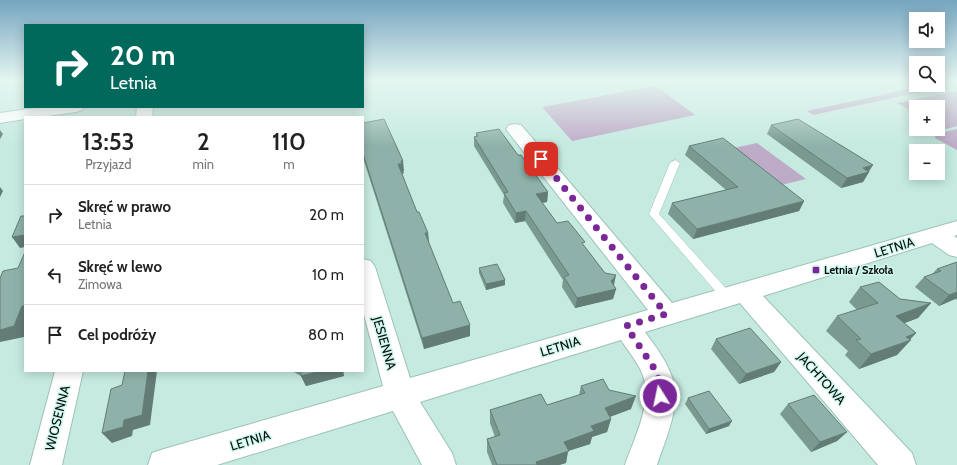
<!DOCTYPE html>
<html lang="pl">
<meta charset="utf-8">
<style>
body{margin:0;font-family:Cabin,sans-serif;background:#f2f2f2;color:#222;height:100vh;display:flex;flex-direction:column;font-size:15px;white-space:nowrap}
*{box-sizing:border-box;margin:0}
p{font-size:13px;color:#767676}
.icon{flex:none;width:22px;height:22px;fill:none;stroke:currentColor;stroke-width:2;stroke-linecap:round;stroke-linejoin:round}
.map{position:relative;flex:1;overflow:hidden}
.details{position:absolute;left:24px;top:116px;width:340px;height:256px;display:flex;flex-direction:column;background:#fff;border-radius:0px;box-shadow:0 2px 10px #0003}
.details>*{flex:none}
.guide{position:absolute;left:24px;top:24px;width:340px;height:84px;border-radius:0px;box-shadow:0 2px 10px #0003;background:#00695c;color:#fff;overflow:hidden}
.buttons{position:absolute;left:909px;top:12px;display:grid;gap:8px}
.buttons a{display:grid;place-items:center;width:36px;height:36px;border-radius:0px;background:#fff;box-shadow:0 2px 10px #0003;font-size:20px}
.pin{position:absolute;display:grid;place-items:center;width:34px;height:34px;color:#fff;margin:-17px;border-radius:8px;box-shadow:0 2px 6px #0006}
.me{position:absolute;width:44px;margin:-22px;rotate:350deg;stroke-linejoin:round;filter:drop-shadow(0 0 3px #0008)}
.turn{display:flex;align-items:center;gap:14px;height:84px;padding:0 20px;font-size:18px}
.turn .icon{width:52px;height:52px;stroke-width:2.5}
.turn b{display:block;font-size:28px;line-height:34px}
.eta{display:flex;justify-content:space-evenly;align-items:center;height:68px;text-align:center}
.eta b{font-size:24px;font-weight:600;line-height:28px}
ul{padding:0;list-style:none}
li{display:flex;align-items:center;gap:12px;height:60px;padding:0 20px;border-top:1px solid #e0e0e0}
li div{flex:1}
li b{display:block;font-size:15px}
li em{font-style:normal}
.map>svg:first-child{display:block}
.green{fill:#beabc7}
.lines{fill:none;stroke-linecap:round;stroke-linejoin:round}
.service-casing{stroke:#9dc1b7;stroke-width:1}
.minor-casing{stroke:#9dc1b7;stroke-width:2}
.service{fill:#fff;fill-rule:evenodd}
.minor{fill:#fff;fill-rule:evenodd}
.wall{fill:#7a9991}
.shaded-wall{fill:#637d76}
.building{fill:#8eb2a9;stroke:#637d76}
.route{stroke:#7a2898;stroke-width:7;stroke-dasharray:0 12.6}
.poi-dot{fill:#7a2898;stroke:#d2f7ed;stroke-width:1.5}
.labels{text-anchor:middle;stroke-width:3;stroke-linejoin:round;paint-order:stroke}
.poi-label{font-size:11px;font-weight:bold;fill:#030f0c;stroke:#d2f7ed;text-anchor:start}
.near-street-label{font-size:13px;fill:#030f0c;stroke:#d2f7ed}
</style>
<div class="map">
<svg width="957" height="465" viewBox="0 0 957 465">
<rect width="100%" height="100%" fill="#c5eae0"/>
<!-- green -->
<path class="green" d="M 656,86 L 695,115 L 572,141 L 542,107 Z
M 923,86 L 930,90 L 813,115 L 807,111 Z
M 957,91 L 957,126 L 946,129 L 938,124 L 938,107 L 916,107 L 916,113 L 897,103 Z
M 957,129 L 957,150 L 935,138 L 936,134 Z
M 757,143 L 806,179 L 781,185 L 734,148 Z"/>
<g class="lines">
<!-- service casing -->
<g class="service-casing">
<path id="service" d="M 675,160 L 680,163 L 659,214 L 731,294 L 733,297 L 731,300 L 727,302 L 723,300 L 649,214 L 670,163 Z"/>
</g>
<!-- minor casing -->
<g class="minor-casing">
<path id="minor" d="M 42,107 L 84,107 L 82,110 L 76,112 L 41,117 L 25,117 L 25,119 L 0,123 L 0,113 Z
M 137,107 L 153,107 L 152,117 L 136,117 Z
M 515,124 L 521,125 L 672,303 L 957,221 L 957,235 L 954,236 L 957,238 L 957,257 L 949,255 L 932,243 L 763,296 L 912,453 L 916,465 L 878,465 L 740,303 L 645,332 C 656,347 668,363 673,380 C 681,407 665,440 657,465 L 625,465 C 634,438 654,402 642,373 C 637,361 628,351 621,340 L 420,402 L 452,453 L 456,465 L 422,465 L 393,411 L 217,465 L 148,465 L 152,453 L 164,449 L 383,386 L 363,311 L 363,259 L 371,261 L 375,267 L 410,378 L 648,310 L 509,133 L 506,129 L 509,125 Z
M 55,371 L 83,371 L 62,465 L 30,465 Z"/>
</g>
<!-- service -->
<use href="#service" class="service"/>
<!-- minor -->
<use href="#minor" class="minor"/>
</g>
<!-- wall -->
<path class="wall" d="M 363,123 L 404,171 L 403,171 L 404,173 L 402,174 L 417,212 L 428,233 L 429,243 L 453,303 L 470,336 L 424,349 L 363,158 Z
M 771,125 L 869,172 L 863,182 L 841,188 L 767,134 Z
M 476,133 L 518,155 L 548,192 L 547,202 L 542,203 L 557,223 L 584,246 L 616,289 L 613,299 L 575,308 L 562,287 L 563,280 L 525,221 L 515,223 L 503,203 L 504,195 L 474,146 L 474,137 L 476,136 Z
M 689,146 L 804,201 L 799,211 L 693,239 L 668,214 L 672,203 L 726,190 L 685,155 Z
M 957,262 L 957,300 L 955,299 L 939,306 L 915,287 L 924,277 L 932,274 L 937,269 Z
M 479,268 L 505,285 L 486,290 L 479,273 Z
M 860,287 L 900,299 L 931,303 L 918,318 L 904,323 L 916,333 L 897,355 L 859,369 L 845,355 L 848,351 L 826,331 L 837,316 L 857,310 L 849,302 Z
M 716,339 L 781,362 L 774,372 L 739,384 L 711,349 Z
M 292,371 L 343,371 L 344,376 L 306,386 L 301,376 Z
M 581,386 L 609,390 L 631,409 L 610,417 L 611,419 L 607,432 L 592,437 L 590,444 L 568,451 L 566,463 L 559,465 L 492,465 L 487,452 L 487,439 L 495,437 L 490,423 L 490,410 L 547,405 L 579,395 Z
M 688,398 L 729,426 L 706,434 L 685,404 Z
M 788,404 L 847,432 L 837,441 L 811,452 L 780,414 Z"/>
<!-- shaded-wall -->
<path class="shaded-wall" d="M 0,130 L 3,134 L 0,139 Z
M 401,161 L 403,161 L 404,171 L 403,171 L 404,173 L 400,174 L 398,164 Z
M 873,165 L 868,173 L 869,172 L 863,182 L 841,188 L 847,178 L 863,168 Z
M 0,187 L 3,191 L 0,197 Z
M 548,192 L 547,202 L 535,204 L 536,194 Z
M 804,201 L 799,211 L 693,239 L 697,229 Z
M 526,211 L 525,221 L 515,223 L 516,213 Z
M 425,233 L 428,233 L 429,243 Z
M 25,235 L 25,247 L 20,248 L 12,237 Z
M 616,275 L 614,285 L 609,290 L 616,289 L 613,299 L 575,308 L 577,298 L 611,281 Z
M 505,280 L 505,285 L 486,290 L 486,284 Z
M 957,292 L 957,298 L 955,299 L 939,306 L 949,295 Z
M 931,303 L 918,318 L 884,331 L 896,316 Z
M 22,306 L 25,306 L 25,334 L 24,337 L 0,342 L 0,330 Z
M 470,325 L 470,336 L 424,349 L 422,338 Z
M 916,333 L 908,341 L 911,340 L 897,355 L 859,369 L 871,354 L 906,337 Z
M 781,362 L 774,372 L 739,384 L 746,374 Z
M 148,371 L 157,371 L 150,425 L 133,430 L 132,436 L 112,443 L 102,433 L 124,420 Z
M 321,371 L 343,371 L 344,376 L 306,386 L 301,376 Z
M 636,396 L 631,409 L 601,420 L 605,408 Z
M 611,419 L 607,432 L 592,437 L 590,444 L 568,451 L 566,463 L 559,465 L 535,465 L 536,462 L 564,442 L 591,426 Z
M 732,421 L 729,426 L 706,434 L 709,429 Z
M 847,432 L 837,441 L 811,452 L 820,442 Z"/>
<!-- building -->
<path class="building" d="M 384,119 L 403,161 L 401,161 L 402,164 L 398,164 L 417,212 L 419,212 L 428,233 L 425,233 L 453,303 L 460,301 L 470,325 L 422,338 L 363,154 L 363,123 Z
M 798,119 L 873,165 L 863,168 L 869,172 L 847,178 L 771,125 Z
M 499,129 L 518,155 L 521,155 L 548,192 L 536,194 L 557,223 L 568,221 L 585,242 L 582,243 L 605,273 L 616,275 L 611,281 L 616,289 L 577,298 L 564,277 L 569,275 L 526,211 L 516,213 L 504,193 L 508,192 L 474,137 L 478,136 L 476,133 Z
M 723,138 L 804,201 L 697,229 L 672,203 L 738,187 L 689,146 Z
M 21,216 L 25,216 L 25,235 L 12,237 Z
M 25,252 L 25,306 L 22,306 L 14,326 L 0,330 L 0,278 L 3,271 L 18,268 Z
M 957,262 L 957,292 L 949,295 L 924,277 L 941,271 L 937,269 Z
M 497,264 L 505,280 L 486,284 L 479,268 Z
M 879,282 L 900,299 L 931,303 L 896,316 L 916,333 L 906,337 L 911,340 L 871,354 L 856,340 L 861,339 L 837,316 L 878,303 L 860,287 Z
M 750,328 L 781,362 L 746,374 L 716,339 Z
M 125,371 L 148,371 L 142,415 L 124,420 L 123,427 L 102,433 L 111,389 L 122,385 Z
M 301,371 L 321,371 L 301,376 Z
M 603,379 L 609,390 L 636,396 L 605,408 L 611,419 L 591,426 L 594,431 L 564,442 L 569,451 L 536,462 L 537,465 L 497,465 L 487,439 L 500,435 L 490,410 L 541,394 L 547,405 L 585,393 L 581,386 Z
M 709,391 L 732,421 L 709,429 L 688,398 Z
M 814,395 L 847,432 L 820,442 L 788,404 Z"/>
<!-- sky -->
<linearGradient id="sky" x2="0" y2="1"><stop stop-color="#75a5c0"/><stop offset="0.55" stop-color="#e5f6f1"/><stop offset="1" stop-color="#e5f6f1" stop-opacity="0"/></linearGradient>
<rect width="957" height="146" fill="url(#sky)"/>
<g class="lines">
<!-- route -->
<path class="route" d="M 541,159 L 666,314 L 626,326 L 654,368 L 660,382 L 660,396"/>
</g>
<!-- markers -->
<rect class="poi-dot" x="812" y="266" width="8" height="8" rx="2"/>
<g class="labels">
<!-- poi labels -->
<g class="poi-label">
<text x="824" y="274">Letnia / Szkoła</text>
</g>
<!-- near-street labels -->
<g class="near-street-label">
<text transform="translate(894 247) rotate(-17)" y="5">LETNIA</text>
<text transform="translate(385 343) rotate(74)" y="5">JESIENNA</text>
<text transform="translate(560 346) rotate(-17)" y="5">LETNIA</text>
<text transform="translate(822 378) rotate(48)" y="5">JACHTOWA</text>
<text transform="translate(57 418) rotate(-76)" y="5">WIOSENNA</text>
<text transform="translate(250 440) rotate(-17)" y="5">LETNIA</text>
</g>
</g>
</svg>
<div class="buttons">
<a><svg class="icon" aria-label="sound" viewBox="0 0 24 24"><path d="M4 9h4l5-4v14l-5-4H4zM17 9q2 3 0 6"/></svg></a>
<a><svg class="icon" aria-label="search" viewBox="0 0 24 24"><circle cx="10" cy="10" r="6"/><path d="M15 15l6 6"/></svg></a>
<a>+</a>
<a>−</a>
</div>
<div class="pin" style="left:541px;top:159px;background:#d93025"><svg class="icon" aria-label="arrive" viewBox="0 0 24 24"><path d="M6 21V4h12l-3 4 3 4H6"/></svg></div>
<svg class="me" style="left:660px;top:396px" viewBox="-20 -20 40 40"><circle r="17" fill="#7a2898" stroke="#fff" stroke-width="3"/><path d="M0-11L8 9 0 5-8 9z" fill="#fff"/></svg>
<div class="guide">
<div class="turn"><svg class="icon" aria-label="right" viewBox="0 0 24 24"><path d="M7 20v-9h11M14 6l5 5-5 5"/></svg><div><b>20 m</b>Letnia</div></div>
</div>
<section class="details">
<div class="eta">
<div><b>13:53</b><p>Przyjazd</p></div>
<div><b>2</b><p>min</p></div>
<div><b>110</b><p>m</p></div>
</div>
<ul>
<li><svg class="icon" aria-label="right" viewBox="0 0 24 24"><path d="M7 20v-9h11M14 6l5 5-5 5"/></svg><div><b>Skręć w prawo</b><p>Letnia</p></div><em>20 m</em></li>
<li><svg class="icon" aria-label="left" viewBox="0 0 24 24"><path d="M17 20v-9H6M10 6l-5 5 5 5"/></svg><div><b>Skręć w lewo</b><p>Zimowa</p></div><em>10 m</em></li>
<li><svg class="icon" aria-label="arrive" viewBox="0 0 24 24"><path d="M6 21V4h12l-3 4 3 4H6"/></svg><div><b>Cel podróży</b></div><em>80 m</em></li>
</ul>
</section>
</div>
